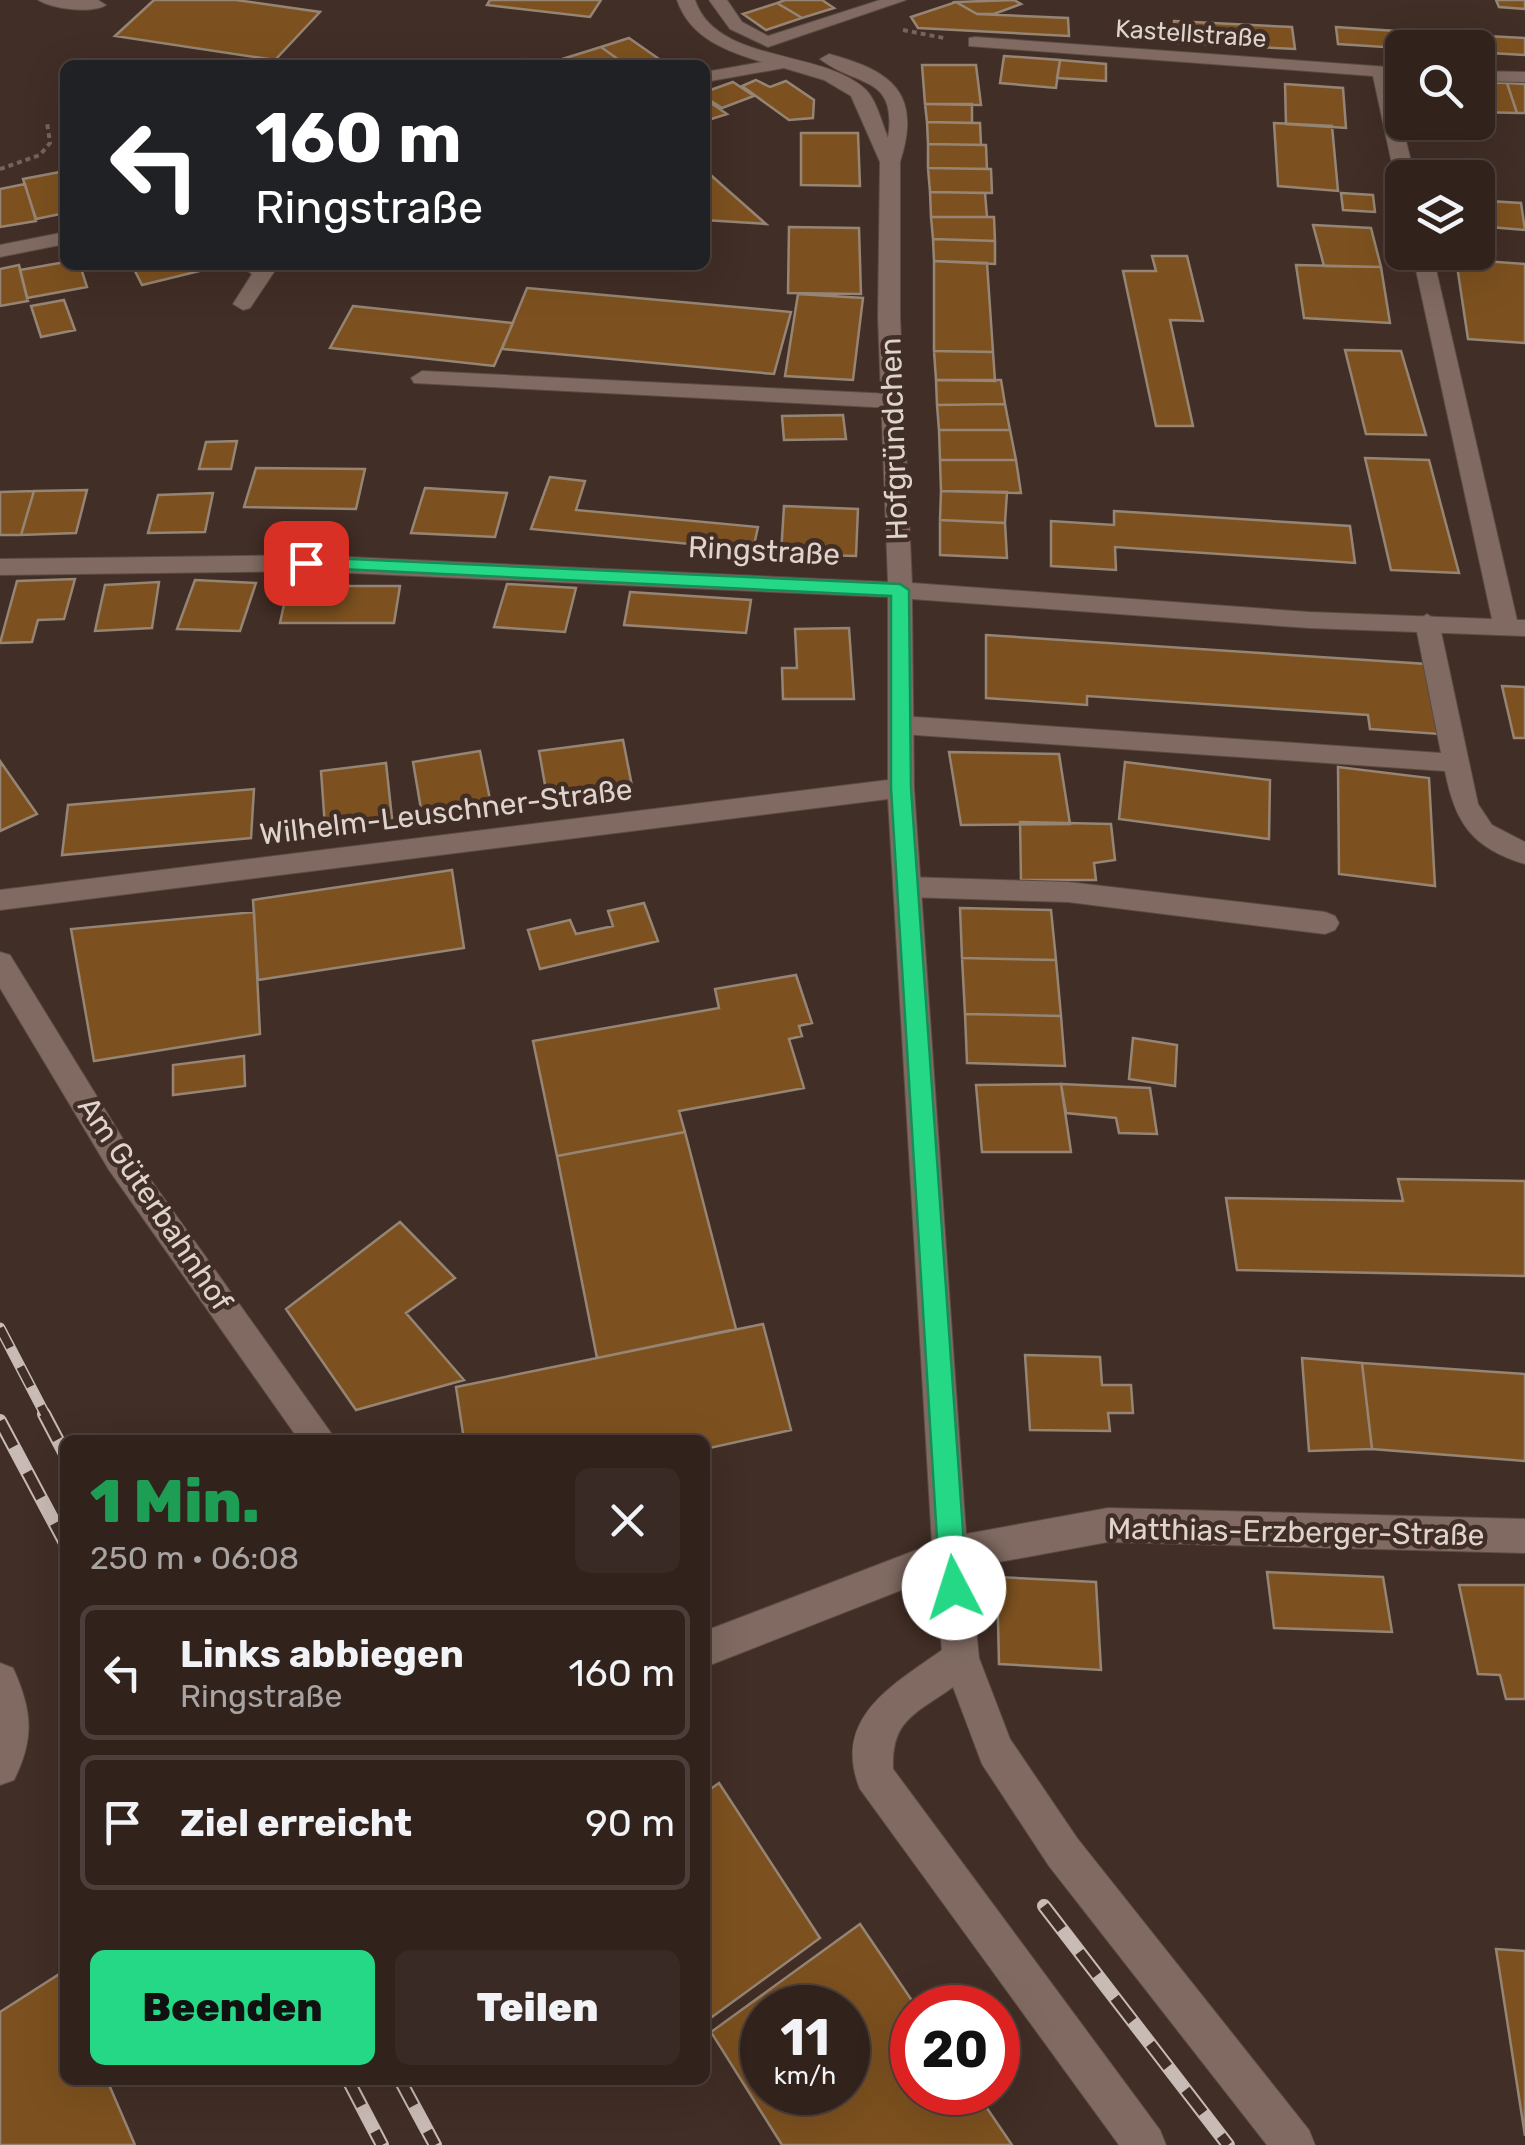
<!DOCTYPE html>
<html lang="de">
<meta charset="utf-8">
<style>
body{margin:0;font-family:Rubik,sans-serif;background:#392a25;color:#f1f3f6;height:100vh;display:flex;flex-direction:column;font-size:38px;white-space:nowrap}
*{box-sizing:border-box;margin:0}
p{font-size:32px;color:#a8a4a3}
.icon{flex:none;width:55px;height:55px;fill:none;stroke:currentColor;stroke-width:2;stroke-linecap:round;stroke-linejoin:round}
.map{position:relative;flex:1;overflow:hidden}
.side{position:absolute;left:60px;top:1435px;width:650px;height:650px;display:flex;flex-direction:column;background:#31221c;border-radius:15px;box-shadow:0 10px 40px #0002,0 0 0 2px #4c3f3b}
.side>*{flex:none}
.banner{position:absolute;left:60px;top:60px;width:650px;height:210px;border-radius:15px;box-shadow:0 10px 40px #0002,0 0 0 2px #4c3f3b;background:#202124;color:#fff;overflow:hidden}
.fabs{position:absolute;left:1385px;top:30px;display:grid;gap:20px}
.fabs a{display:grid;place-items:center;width:110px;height:110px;border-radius:15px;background:#31221c;box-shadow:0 10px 40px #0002,0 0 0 2px #4c3f3b;font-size:50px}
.speed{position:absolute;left:740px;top:1985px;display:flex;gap:20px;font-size:50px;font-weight:700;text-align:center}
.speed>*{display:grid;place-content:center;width:130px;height:130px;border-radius:50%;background:#31221c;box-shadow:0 10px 40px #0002,0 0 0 2px #4c3f3b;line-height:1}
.speed small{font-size:25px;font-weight:400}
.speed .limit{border:15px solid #d22;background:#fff;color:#111}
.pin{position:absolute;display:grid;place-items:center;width:85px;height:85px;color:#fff;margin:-42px;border-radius:20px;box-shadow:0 5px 15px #0006}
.me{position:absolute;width:110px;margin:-55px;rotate:355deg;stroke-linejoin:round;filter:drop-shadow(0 0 8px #0008)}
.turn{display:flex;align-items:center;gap:35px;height:210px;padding:0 30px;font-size:45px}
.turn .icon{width:130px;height:130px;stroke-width:2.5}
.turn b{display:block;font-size:70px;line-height:85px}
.round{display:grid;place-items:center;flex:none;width:105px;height:105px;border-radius:15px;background:#392a25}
.summary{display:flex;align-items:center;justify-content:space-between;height:170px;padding:0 30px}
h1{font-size:60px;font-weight:800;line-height:75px;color:#1e9e55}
.action{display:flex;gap:20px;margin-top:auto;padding:20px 30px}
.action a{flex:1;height:115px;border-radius:15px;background:#25d886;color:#111;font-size:40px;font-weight:800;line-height:115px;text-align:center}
.action a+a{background:#392a25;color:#f1f3f6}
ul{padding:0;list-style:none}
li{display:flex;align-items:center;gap:30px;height:135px;margin:0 20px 15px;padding:0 10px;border:5px solid #4c3f3b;border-radius:15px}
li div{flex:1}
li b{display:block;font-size:38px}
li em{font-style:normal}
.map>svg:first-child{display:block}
.building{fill:#7d511f;stroke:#968574;stroke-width:2.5;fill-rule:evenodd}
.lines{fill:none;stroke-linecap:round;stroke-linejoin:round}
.service-casing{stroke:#5b4b44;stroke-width:2}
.minor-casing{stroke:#5b4b44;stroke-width:2}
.path{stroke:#75645d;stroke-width:4;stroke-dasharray:5 4;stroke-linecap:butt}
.service{fill:#806a61;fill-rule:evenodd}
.minor{fill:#806a61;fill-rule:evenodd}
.rail-far1-casing{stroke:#c8bab4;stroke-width:11}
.rail-casing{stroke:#c8bab4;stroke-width:14}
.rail-far1{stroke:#412e26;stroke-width:8;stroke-dasharray:22;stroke-linecap:butt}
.rail{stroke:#412e26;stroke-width:10;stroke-dasharray:29;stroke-linecap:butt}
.route{fill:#25d886;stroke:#188c57;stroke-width:2.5}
.labels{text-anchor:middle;stroke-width:9;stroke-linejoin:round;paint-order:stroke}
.far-street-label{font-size:25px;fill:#dfd3cd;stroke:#412e26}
.street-label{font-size:30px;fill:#dfd3cd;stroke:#412e26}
</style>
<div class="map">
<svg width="1525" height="2145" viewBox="0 0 1525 2145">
<rect width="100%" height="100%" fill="#412e26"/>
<!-- building -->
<path class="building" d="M 154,0 L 236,0 L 320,12 L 275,60 L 115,36 Z
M 490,0 L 601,0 L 590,17 L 487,5 Z
M 785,0 L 822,0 L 834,8 L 802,18 L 777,3 Z
M 1014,0 L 1021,4 L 994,14 L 977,14 L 956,2 Z
M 1496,0 L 1525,0 L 1525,9 L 1499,7 Z
M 956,2 L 977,14 L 1068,18 L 1069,36 L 918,28 L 911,17 Z
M 777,3 L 802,18 L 766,30 L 743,14 Z
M 1174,21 L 1292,27 L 1295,49 L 1176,43 Z
M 1336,27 L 1396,31 L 1399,48 L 1338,44 Z
M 1396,31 L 1434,33 L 1437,48 L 1399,48 Z
M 1434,33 L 1486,36 L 1490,53 L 1478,52 L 1478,48 L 1437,48 Z
M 1486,36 L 1525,38 L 1525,55 L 1490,53 Z
M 629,38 L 662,61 L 626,65 L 601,47 Z
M 601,47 L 626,65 L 543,65 Z
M 1004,56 L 1060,60 L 1056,88 L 1000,83 Z
M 1060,60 L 1106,64 L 1106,81 L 1057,78 Z
M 922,65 L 976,65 L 981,105 L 925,104 Z
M 756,80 L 770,87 L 786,81 L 814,100 L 813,118 L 789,120 L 742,86 Z
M 733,82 L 754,96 L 722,108 L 705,97 L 705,92 Z
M 1478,82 L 1507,83 L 1517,113 L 1478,112 Z
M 1507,83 L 1525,84 L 1525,113 L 1517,113 Z
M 1285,84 L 1343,88 L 1346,128 L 1286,124 Z
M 705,99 L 727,114 L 705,121 Z
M 925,104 L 972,104 L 972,123 L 927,122 Z
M 927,122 L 980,123 L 981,145 L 928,144 Z
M 1274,123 L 1332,126 L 1338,191 L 1278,186 Z
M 801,133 L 858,133 L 860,186 L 801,185 Z
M 928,144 L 986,145 L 987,169 L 928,168 Z
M 1435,167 L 1486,172 L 1489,201 L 1521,203 L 1525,230 L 1478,226 L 1478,178 L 1435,178 Z
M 928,168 L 991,169 L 992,193 L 930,192 Z
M 705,170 L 766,224 L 705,220 Z
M 65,171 L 65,213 L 36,219 L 23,179 Z
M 25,184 L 36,221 L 0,227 L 0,189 Z
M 930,192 L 985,193 L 987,217 L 931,217 Z
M 1341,193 L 1373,195 L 1375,212 L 1343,210 Z
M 931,217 L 994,217 L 995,241 L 933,239 Z
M 1313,225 L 1371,228 L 1381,267 L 1324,266 Z
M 789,227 L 859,228 L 861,294 L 788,293 Z
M 933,239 L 995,241 L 995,264 L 934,261 Z
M 1152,256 L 1187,256 L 1203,321 L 1170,320 L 1193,426 L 1156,426 L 1123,271 L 1156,271 Z
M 1456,259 L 1525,264 L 1525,343 L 1468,339 Z
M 934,261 L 987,263 L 993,352 L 934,351 Z
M 65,262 L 65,265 L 80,265 L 87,287 L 27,298 L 20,270 Z
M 19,265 L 28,301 L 0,306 L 0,269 Z
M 132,265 L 224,265 L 142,285 Z
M 1296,265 L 1381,267 L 1390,323 L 1304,318 Z
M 527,288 L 791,312 L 774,374 L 502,349 Z
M 798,294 L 863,298 L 853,380 L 785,376 Z
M 64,300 L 75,330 L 41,337 L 31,306 Z
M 353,306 L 513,323 L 494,366 L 330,348 Z
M 1345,350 L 1401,351 L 1426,435 L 1366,434 Z
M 934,351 L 993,352 L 995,381 L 936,380 Z
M 936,380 L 1001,380 L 1005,404 L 937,405 Z
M 1005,404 L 1010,430 L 939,430 L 937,405 Z
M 843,415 L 846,439 L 784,440 L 782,416 Z
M 939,430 L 1010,430 L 1016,460 L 940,460 Z
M 237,441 L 231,469 L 199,469 L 206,442 Z
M 1365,458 L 1429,460 L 1459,573 L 1391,570 Z
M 940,460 L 1016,460 L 1021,493 L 941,491 Z
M 256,468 L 365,469 L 356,509 L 244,507 Z
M 550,477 L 585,481 L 576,510 L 758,527 L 753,550 L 531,529 Z
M 425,488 L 507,493 L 495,537 L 411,533 Z
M 87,490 L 76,533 L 21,535 L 34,491 Z
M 34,491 L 21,535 L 0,535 L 0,492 Z
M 941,491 L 1007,492 L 1005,523 L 940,520 Z
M 213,493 L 205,532 L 148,533 L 158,495 Z
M 784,506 L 858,509 L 856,556 L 781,554 Z
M 1114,511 L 1350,526 L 1355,563 L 1115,547 L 1116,570 L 1051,566 L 1051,521 L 1114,525 Z
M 940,520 L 1005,523 L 1007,558 L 940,555 Z
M 75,579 L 64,619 L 38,620 L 32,642 L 0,643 L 17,581 Z
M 195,580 L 256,583 L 240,631 L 177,629 Z
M 159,582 L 152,628 L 95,631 L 105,585 Z
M 507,584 L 576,588 L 565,632 L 494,627 Z
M 288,586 L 400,586 L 394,623 L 280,623 Z
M 630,592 L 751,600 L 746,633 L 624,625 Z
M 849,628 L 854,699 L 783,699 L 782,668 L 797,668 L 795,629 Z
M 986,635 L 1427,664 L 1439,734 L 1370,729 L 1368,715 L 1087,696 L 1087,705 L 986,698 Z
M 1502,686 L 1525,687 L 1525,738 L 1514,738 Z
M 623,740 L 632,786 L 547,796 L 539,751 Z
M 480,751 L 491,804 L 422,815 L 413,762 Z
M 949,752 L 1059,754 L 1070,824 L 961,825 Z
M 0,761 L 37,814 L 0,831 Z
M 1125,762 L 1270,780 L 1269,839 L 1119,819 Z
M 386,763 L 392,818 L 325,827 L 321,771 Z
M 1338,767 L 1429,778 L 1435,886 L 1339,874 Z
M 254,789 L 251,838 L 62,855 L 68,805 Z
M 1020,822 L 1111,824 L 1115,860 L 1094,863 L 1096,880 L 1021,880 Z
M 452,870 L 464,948 L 258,980 L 253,900 Z
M 644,903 L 658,941 L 540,969 L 528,930 L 570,920 L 576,934 L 613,926 L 608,911 Z
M 960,908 L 1051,910 L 1056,960 L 962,958 Z
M 254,912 L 260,1034 L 94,1061 L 71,929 Z
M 962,958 L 1056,960 L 1061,1016 L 965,1014 Z
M 796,975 L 812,1023 L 799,1026 L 802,1036 L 789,1039 L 804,1088 L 679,1111 L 685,1132 L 557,1156 L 533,1041 L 719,1008 L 715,989 Z
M 965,1014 L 1061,1016 L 1065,1066 L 967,1063 Z
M 1133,1038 L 1177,1045 L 1175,1086 L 1129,1079 Z
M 244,1056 L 245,1086 L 173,1095 L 173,1065 Z
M 1061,1084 L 1071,1152 L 982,1152 L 976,1085 Z
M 1061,1084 L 1150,1088 L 1157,1134 L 1119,1133 L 1116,1118 L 1066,1113 Z
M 685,1132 L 736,1329 L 597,1358 L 557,1156 Z
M 1398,1179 L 1525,1181 L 1525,1276 L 1237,1270 L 1226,1198 L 1403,1201 Z
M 400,1222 L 455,1278 L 406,1313 L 464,1380 L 356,1410 L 286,1309 Z
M 763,1324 L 791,1430 L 705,1449 L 705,1440 L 464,1440 L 456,1387 Z
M 1025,1355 L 1100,1357 L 1102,1385 L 1131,1385 L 1133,1413 L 1108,1413 L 1110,1431 L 1030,1430 Z
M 1302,1358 L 1362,1363 L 1372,1449 L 1309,1451 Z
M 1362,1363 L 1525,1374 L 1525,1461 L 1372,1449 Z
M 1267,1572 L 1383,1577 L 1392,1632 L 1274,1628 Z
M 997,1577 L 1096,1582 L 1101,1670 L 999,1664 Z
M 1459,1585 L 1525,1585 L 1525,1699 L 1506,1699 L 1500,1675 L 1478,1674 Z
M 719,1783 L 820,1938 L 712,2017 L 705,2006 L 705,1793 Z
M 860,1924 L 917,2008 L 912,2008 L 912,2092 L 976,2092 L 1012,2145 L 782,2145 L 711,2032 ZM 762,2008 L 848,2008 L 848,2092 L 762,2092 Z
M 1496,1949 L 1525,1951 L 1525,2136 Z
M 61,1973 L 65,1984 L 65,2080 L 107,2080 L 135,2145 L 0,2145 L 0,2012 Z"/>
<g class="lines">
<!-- service casing -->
<g class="service-casing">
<path id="service" d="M 38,0 L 98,0 L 106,5 C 92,14 52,9 38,0 Z
M 240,265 L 266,265 L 274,272 L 250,308 L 243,310 L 233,304 L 252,274 Z
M 422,371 L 892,394 L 903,401 L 892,408 L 414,383 L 411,378 Z
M 1427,614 L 1439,622 L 1478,804 L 1492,825 L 1525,842 L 1525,864 C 1472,848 1455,823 1445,771 L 901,734 L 892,731 L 888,725 L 892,719 L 901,716 L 1441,753 L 1415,622 Z
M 907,877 L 1068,882 L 1325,912 L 1335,916 L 1339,923 L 1335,930 L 1325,934 L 1068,902 L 907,897 L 897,894 L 893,887 L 897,880 Z
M 950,1537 L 963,1542 L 968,1554 L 979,1658 L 1010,1739 L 1077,1838 L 1309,2130 L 1315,2145 L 1267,2145 L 1049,1866 L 982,1764 L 953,1687 C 916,1714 891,1719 893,1769 L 1160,2130 L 1166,2145 L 1119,2145 L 860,1789 C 831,1718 893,1685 942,1650 L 932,1554 L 937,1542 Z"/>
</g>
<!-- minor casing -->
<g class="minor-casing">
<path id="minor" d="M 677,0 L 695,0 C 716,63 819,49 864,88 C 876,98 882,123 888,138 C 898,74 855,87 820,59 L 829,54 C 893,71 922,94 900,162 L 900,317 L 912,583 L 1309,612 L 1492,619 L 1412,252 L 1432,252 L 1517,620 L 1525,620 L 1525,636 L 1309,628 L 912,599 L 914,788 L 966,1534 L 1108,1508 L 1525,1519 L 1525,1553 L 1108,1542 L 950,1571 L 705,1667 L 705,1631 L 932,1544 L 888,799 L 0,910 L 0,890 L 888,780 L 888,597 L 305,571 L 0,575 L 0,559 L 305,555 L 888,582 L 878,317 L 880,162 L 851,96 L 824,80 L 784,68 L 705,82 L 705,72 L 762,62 C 726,51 690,38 677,0 Z
M 709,0 L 727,0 L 742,22 L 768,36 L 880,0 L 906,0 L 768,47 L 730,29 Z
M 975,37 L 1402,68 L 1402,78 L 1391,78 L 1415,178 L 1402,178 L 1402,183 L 1395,178 L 1373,76 L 969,46 L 969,38 Z
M 1478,71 L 1525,72 L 1525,82 L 1478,81 Z
M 65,232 L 65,244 L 0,257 L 0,245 Z
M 0,952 L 10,955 L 131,1152 L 336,1440 L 299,1440 L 109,1170 L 0,988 Z
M 0,1663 L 13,1668 C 32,1710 35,1738 14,1780 L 0,1785 Z"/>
</g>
<!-- path -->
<path class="path" d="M 903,30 L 944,38
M 522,59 L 530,65
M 0,169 L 40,155 L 50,143 L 47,122"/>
<!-- service -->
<use href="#service" class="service"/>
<!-- minor -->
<use href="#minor" class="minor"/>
<!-- rail-far1 casing -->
<g class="rail-far1-casing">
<path id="rail-far1" d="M 0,1328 L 46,1416"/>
</g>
<!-- rail casing -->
<g class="rail-casing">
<path id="rail" d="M 44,1414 L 65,1454
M 0,1421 L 65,1543
M 1044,1906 L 1228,2145
M 348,2080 L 382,2145
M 400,2080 L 435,2145"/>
</g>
<!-- rail-far1 -->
<use href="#rail-far1" class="rail-far1"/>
<!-- rail -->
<use href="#rail" class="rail"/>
</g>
<!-- route -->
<path class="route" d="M 306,557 L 900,584 L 909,590 L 911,788 L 967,1588 L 963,1598 L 954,1602 L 944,1598 L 940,1588 L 891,788 L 891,596 L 299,567 L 299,559 Z"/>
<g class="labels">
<!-- far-street labels -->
<g class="far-street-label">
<text transform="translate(1191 33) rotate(4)" y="9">Kastellstraße</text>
</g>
<!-- street labels -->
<g class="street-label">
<text transform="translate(894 439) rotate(-92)" y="10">Hofgründchen</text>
<text transform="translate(764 551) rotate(3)" y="10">Ringstraße</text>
<text transform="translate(446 812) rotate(-7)" y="10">Wilhelm-Leuschner-Straße</text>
<text transform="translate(155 1204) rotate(56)" y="10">Am Güterbahnhof</text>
<text transform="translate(1296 1532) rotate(1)" y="10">Matthias-Erzberger-Straße</text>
</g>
</g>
</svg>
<div class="fabs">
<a><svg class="icon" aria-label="search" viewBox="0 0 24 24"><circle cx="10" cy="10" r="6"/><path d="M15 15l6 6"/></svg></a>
<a><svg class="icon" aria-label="layers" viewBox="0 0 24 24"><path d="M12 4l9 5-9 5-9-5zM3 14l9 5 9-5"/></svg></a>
</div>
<div class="speed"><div>11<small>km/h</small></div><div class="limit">20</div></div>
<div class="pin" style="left:306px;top:563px;background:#d93025"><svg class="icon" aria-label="arrive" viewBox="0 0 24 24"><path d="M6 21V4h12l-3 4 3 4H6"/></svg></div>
<svg class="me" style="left:954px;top:1588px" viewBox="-20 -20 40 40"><circle r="19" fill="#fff"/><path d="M0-13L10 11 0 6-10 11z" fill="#25d886"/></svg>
<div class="banner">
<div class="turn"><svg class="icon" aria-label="left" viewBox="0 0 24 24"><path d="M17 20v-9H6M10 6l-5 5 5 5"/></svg><div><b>160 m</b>Ringstraße</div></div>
</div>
<section class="side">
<div class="summary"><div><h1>1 Min.</h1><p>250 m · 06:08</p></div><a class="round"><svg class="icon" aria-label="close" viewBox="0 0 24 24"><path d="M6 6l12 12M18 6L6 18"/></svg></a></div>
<ul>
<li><svg class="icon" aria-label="left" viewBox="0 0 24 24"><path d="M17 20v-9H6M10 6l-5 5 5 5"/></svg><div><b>Links abbiegen</b><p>Ringstraße</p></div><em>160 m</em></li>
<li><svg class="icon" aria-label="arrive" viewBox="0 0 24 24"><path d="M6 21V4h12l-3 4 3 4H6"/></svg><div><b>Ziel erreicht</b></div><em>90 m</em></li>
</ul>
<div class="action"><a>Beenden</a><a>Teilen</a></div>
</section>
</div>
